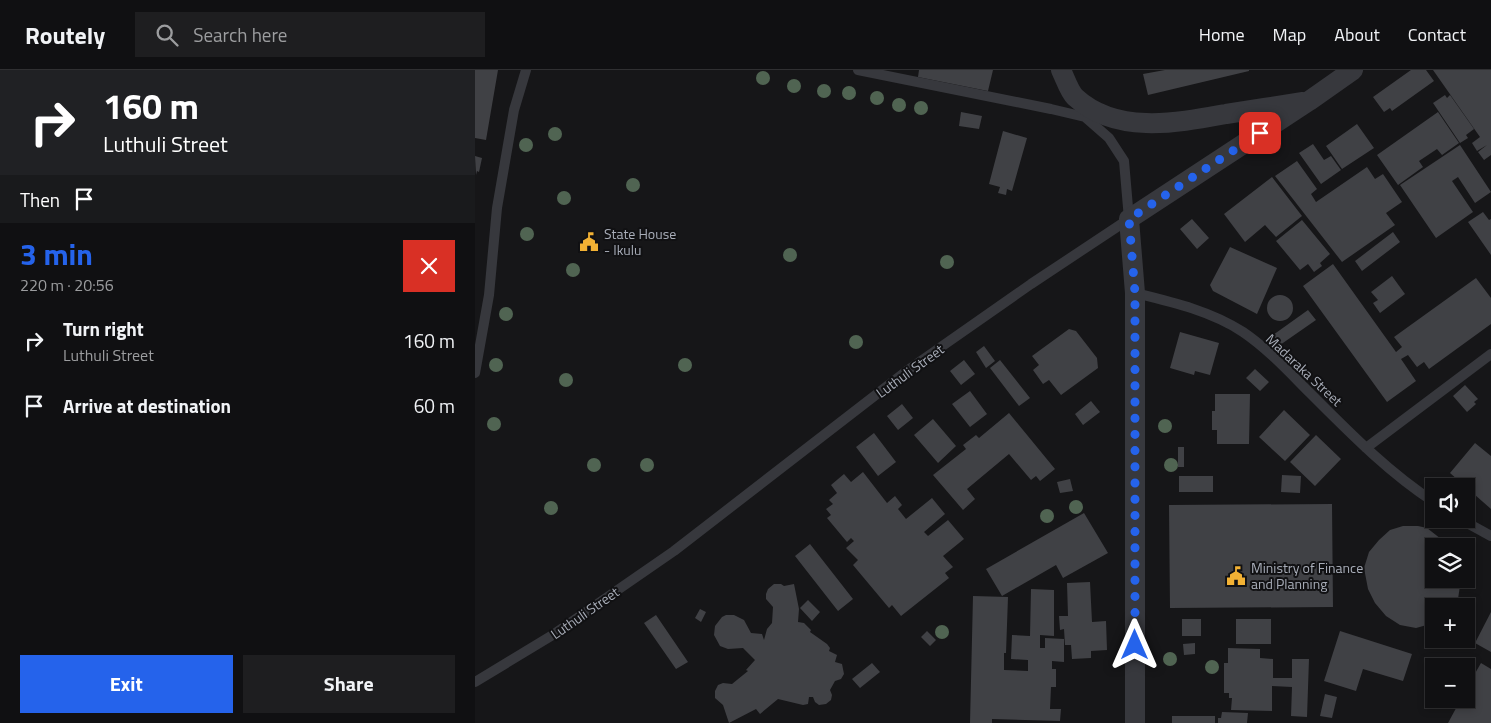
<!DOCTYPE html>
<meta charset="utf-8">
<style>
body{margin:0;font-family:"Titillium Web",sans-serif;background:#1e1e20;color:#f1f3f6;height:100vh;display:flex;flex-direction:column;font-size:19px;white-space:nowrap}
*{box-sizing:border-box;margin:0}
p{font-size:16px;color:#9c9d9f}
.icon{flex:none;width:28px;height:28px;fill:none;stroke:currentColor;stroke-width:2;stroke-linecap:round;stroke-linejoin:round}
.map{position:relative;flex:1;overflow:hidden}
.details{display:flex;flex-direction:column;background:#101012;width:475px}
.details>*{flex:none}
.hud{background:#202124;color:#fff;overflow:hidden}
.fabs{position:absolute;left:950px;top:408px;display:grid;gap:10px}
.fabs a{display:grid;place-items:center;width:50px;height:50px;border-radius:0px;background:#101012;box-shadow:0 2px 8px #0003,0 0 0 1px #303032;font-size:25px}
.pin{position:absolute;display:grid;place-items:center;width:42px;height:42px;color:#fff;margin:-21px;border-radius:10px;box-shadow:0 2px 8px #0006}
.me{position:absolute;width:55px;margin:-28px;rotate:0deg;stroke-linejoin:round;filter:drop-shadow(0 0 4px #0008)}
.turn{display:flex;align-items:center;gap:18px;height:105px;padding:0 20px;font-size:22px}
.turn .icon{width:65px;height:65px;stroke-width:2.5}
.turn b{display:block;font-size:35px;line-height:42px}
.then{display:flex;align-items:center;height:48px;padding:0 20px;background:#0003;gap:10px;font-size:19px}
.round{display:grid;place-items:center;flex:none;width:52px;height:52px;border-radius:0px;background:#1e1e20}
.summary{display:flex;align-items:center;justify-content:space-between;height:85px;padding:0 20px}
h1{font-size:30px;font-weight:700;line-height:38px;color:#2563eb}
.action{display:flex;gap:10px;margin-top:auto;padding:10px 20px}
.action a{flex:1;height:58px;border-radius:0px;background:#2563eb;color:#fff;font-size:20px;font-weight:700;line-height:58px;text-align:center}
.action a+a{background:#1e1e20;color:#f1f3f6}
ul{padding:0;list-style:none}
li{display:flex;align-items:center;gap:15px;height:65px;padding:0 20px}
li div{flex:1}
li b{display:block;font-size:19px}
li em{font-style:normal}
header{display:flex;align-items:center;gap:30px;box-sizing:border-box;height:70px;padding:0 25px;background:#101012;border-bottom:1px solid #303032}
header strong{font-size:24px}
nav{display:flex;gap:28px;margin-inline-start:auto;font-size:18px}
.search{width:350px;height:45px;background:#1e1e20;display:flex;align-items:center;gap:12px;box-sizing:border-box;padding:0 18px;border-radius:0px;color:#9c9d9f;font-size:19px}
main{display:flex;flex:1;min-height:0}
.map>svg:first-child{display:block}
.building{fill:#404145}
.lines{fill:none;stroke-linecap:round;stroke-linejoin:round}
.lane{stroke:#37383d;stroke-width:10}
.street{stroke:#37383d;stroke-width:20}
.tree{fill:#506452}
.route{stroke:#2563eb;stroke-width:9;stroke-dasharray:0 16.2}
.labels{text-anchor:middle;stroke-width:4;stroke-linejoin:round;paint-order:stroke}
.poi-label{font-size:14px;fill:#a8adb8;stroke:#111113;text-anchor:start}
.street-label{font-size:14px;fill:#a8adb8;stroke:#111113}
</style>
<header>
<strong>Routely</strong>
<div class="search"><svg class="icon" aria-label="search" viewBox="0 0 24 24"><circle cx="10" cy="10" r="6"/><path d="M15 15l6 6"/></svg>Search here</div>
<nav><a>Home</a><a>Map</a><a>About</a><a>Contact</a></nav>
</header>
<main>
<section class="details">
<div class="hud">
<div class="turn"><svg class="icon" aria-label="right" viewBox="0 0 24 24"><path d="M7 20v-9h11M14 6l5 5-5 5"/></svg><div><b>160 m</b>Luthuli Street</div></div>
<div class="then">Then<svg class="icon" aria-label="arrive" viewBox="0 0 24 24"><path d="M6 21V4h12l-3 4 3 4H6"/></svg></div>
</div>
<div class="summary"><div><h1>3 min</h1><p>220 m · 20:56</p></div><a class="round" style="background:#d93025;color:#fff"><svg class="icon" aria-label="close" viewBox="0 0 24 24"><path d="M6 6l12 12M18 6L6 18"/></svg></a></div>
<ul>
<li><svg class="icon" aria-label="right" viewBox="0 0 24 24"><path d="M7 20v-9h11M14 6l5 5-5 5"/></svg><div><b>Turn right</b><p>Luthuli Street</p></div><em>160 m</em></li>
<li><svg class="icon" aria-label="arrive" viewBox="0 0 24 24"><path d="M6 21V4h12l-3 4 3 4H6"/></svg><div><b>Arrive at destination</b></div><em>60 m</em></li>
</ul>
<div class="action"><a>Exit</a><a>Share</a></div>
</section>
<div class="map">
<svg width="1016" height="653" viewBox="0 0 1016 653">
<rect width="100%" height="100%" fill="#161618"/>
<!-- building -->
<path class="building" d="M 0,0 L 23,0 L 11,70 L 0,68 Z
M 444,0 L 518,0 L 513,21 L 443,7 Z
M 690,0 L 774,0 L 774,1 L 673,25 L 668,4 Z
M 936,0 L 951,0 L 959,11 L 917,41 L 915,38 L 909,42 L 898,27 Z
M 958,0 L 1016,0 L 1016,85 L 1009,90 L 1003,82 L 1012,75 L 1002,81 L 997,73 L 1005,67 Z
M 970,25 L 972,28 L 975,25 L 999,59 L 991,65 L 993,68 L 985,73 L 958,33 Z
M 486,42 L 507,46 L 504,59 L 484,56 Z
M 963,42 L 984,73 L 967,85 L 962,79 L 944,91 L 948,97 L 923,115 L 902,85 Z
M 882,54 L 899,78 L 867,99 L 851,76 Z
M 528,61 L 552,68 L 537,121 L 532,119 L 531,125 L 523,123 L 525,117 L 514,114 Z
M 838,74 L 849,90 L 856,86 L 866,100 L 846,114 L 824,83 Z
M 985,75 L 1016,122 L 1000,133 L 983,107 L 977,111 L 998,142 L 961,168 L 925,115 Z
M 0,86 L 7,88 L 4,102 L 2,101 L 1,105 Z
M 822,91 L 842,119 L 836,124 L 841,132 L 892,97 L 900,109 L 908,104 L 927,132 L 911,143 L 920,155 L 867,192 L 800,106 Z
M 797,107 L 827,146 L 801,167 L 790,155 L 770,172 L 749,144 Z
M 1008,142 L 1014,150 L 1016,149 L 1016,185 L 993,152 Z
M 717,149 L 734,168 L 722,179 L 705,159 Z
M 827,150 L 855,184 L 845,193 L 847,196 L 839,202 L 833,194 L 825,200 L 801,171 Z
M 918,162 L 925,172 L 887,201 L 880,191 Z
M 755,177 L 802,198 L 782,244 L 738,221 L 735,215 Z
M 858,194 L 921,282 L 927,277 L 919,267 L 1001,208 L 1016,228 L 1016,254 L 954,299 L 949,292 L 942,297 L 933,285 L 926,289 L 941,311 L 912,332 L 828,216 Z
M 917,206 L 930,224 L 905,243 L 898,233 L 903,230 L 896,222 Z
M792 238a13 13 0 1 1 26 0a13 13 0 1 1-26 0Z
M 833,240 L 841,250 L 805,275 L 798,265 Z
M 594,259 L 601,261 L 622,288 L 623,298 L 586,325 L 574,310 L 568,314 L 558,300 L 564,295 L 557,286 Z
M 705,262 L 744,273 L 735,305 L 720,301 L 719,305 L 695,298 Z
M 509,276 L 520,291 L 511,298 L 501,282 Z
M 489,290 L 500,304 L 486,315 L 475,301 Z
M 525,290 L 555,328 L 544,336 L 515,298 Z
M 780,299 L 794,312 L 785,321 L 771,308 Z
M 990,315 L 1003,329 L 999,332 L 1001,334 L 992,342 L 978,326 Z
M 495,321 L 512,344 L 495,357 L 477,334 Z
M 740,324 L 775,324 L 774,374 L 742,374 L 742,360 L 737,360 L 737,341 L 740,341 Z
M 616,331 L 625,342 L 608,355 L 600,344 Z
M 427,334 L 438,348 L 423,360 L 412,346 Z
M 809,340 L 835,365 L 810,391 L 784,367 Z
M 534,343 L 580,399 L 565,411 L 561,406 L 556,410 L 534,384 L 492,419 L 500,429 L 488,440 L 458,405 L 491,379 L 488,375 L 501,365 L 504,368 Z
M 458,349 L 481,376 L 463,393 L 439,365 Z
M 399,363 L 421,392 L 403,406 L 381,377 Z
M 841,365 L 866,389 L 840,416 L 815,392 Z
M 1000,373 L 1016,386 L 1016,439 L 975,403 Z
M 703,377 L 709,377 L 709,397 L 703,397 Z
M 388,402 L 412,433 L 420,426 L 427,435 L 423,439 L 431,449 L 457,428 L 470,444 L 449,462 L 453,466 L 473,450 L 489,469 L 468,486 L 478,497 L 470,503 L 474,508 L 426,546 L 417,535 L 414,538 L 378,495 L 383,490 L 371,478 L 379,471 L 376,468 L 372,472 L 352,448 L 356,445 L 351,439 L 358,434 L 354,430 L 362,423 L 356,415 L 369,404 L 376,412 Z
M 807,405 L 826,406 L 825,423 L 806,422 Z
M 704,406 L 738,406 L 738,422 L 704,422 Z
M 595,409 L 598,421 L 585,423 L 582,412 Z
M 857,434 L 858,537 L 695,538 L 694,435 Z
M 609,443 L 633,483 L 588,508 L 581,495 L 527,526 L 511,499 Z
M 928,456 L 943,456 L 952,458 L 975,476 L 959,476 L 959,509 L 986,509 L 983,529 L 979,536 L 959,536 L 959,553 L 941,558 L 925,555 L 911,546 L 900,533 L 893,519 L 889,498 L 894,482 L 904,470 L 915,460 Z
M 335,474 L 378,529 L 363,541 L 320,486 Z
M 615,512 L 617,552 L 631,551 L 632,580 L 616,581 L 616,588 L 597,589 L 596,575 L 590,575 L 589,559 L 585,560 L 584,546 L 593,546 L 592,513 Z
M 299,514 L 306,514 L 309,516 L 319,514 L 324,539 L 323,552 L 329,553 L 336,560 L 335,562 L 352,574 L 355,578 L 354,581 L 362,585 L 360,592 L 367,594 L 369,604 L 366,609 L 360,611 L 355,620 L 357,625 L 356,630 L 351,634 L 344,635 L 340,632 L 338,627 L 334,627 L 333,634 L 328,635 L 303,629 L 285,644 L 281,639 L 254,653 L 248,635 L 240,628 L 240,621 L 243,615 L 248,613 L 257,614 L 273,601 L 271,600 L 280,590 L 268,578 L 253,579 L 245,576 L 239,565 L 240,556 L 247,547 L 251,545 L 259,545 L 269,550 L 276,563 L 287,564 L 289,570 L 292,559 L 297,553 L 298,537 L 291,529 L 291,524 L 293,519 Z
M 556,519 L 579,520 L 579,566 L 565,565 L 565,578 L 570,578 L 570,568 L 589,569 L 589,592 L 577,591 L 577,599 L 581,599 L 581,617 L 576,617 L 575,639 L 586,639 L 585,651 L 517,649 L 517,653 L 495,653 L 498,526 L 533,527 L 531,583 L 529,583 L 529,600 L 553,601 L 553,590 L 536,589 L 537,565 L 555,566 Z
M 333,530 L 345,542 L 337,551 L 325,538 Z
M 225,539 L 231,542 L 226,552 L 220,548 Z
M 1016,542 L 1016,582 L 1000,573 Z
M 181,545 L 213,592 L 201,599 L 169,553 Z
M 707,549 L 726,549 L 726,566 L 707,566 Z
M 761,549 L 796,549 L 796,574 L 761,574 Z
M 452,561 L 461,570 L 455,576 L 446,567 Z
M 865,561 L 937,584 L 928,611 L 888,599 L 881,621 L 849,611 Z
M 720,573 L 720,584 L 709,585 L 708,574 Z
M 753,578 L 785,579 L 785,588 L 798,589 L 798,608 L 817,608 L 817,589 L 834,589 L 832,647 L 816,646 L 817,617 L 797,616 L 797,641 L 756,640 L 757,628 L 754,628 L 754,623 L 749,623 L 749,593 L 753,593 Z
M 397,593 L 405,602 L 385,618 L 377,609 Z
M 1006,593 L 1016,599 L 1016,653 L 973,653 L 986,629 L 991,629 L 991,619 Z
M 850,624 L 862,627 L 857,648 L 845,646 Z
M 747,642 L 773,643 L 772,653 L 743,653 L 743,648 L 746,648 Z
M 697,646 L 740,646 L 740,653 L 697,653 Z"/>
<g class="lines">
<!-- lane -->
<path class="lane" d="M 660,223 C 697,232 736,241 768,262 C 793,279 814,302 835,323 C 874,362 913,402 959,432
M 0,303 L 14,225 L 22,138 L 39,40 L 51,0
M 891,378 L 1016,284
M 985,449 L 1016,466
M 0,612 L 76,566 L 199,481 L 433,300 L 556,214 L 654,149 L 649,91 L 634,68 L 610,47 L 576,39 L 383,0"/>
<!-- street -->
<path class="street" d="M 586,0 C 590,8 594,21 600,27 C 641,65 702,53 751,44 C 777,40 802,36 828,32
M 660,653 L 660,223 L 654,149 L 834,31 L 878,0"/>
</g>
<!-- trees -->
<g class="tree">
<circle cx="288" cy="8" r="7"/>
<circle cx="319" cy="16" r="7"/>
<circle cx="349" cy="21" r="7"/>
<circle cx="374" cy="23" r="7"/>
<circle cx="402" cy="28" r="7"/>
<circle cx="424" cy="35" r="7"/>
<circle cx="446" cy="38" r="7"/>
<circle cx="80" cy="64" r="7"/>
<circle cx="51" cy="75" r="7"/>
<circle cx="158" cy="115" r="7"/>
<circle cx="89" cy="128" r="7"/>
<circle cx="52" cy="164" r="7"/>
<circle cx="315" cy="185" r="7"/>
<circle cx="472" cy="192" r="7"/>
<circle cx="98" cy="200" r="7"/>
<circle cx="31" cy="244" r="7"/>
<circle cx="381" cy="272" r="7"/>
<circle cx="21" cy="295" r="7"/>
<circle cx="210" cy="295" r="7"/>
<circle cx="91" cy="310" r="7"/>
<circle cx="19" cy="354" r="7"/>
<circle cx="690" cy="356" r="7"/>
<circle cx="119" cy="395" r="7"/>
<circle cx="172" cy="395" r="7"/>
<circle cx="696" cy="395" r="7"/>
<circle cx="601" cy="437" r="7"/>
<circle cx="76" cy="438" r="7"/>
<circle cx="572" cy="446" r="7"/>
<circle cx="467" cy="562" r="7"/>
<circle cx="695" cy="589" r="7"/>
<circle cx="737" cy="597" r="7"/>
</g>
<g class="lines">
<!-- route -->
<path class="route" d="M 660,575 L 660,223 L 654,149 L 785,63"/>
</g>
<!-- icons -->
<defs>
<g id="civic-bare" transform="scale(1.5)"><path d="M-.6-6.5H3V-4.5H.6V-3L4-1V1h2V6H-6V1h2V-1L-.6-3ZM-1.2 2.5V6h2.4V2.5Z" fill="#f2b134" stroke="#111113" stroke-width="2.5" paint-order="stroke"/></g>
</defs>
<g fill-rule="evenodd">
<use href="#civic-bare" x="114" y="172"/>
<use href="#civic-bare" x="761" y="506"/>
</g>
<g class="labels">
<!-- poi labels -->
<g class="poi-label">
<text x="129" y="169">State House<tspan x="129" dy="16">- Ikulu</tspan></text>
<text x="776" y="503">Ministry of Finance<tspan x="776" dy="16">and Planning</tspan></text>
</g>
<!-- street labels -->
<g class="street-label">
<text transform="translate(829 300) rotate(43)" y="5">Madaraka Street</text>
<text transform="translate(435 301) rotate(-36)" y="5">Luthuli Street</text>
<text transform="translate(110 543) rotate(-35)" y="5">Luthuli Street</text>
</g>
</g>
</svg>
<div class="fabs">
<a><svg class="icon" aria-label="sound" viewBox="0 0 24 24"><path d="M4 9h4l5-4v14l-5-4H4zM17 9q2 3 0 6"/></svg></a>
<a><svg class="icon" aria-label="layers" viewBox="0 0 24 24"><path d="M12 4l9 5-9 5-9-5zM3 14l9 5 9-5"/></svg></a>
<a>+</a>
<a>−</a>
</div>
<div class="pin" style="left:785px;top:63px;background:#d93025"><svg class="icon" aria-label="arrive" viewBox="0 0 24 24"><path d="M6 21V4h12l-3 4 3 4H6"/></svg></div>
<svg class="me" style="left:660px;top:575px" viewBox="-20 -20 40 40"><path d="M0-17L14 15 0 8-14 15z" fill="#2563eb" stroke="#fff" stroke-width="4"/></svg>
</div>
</main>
